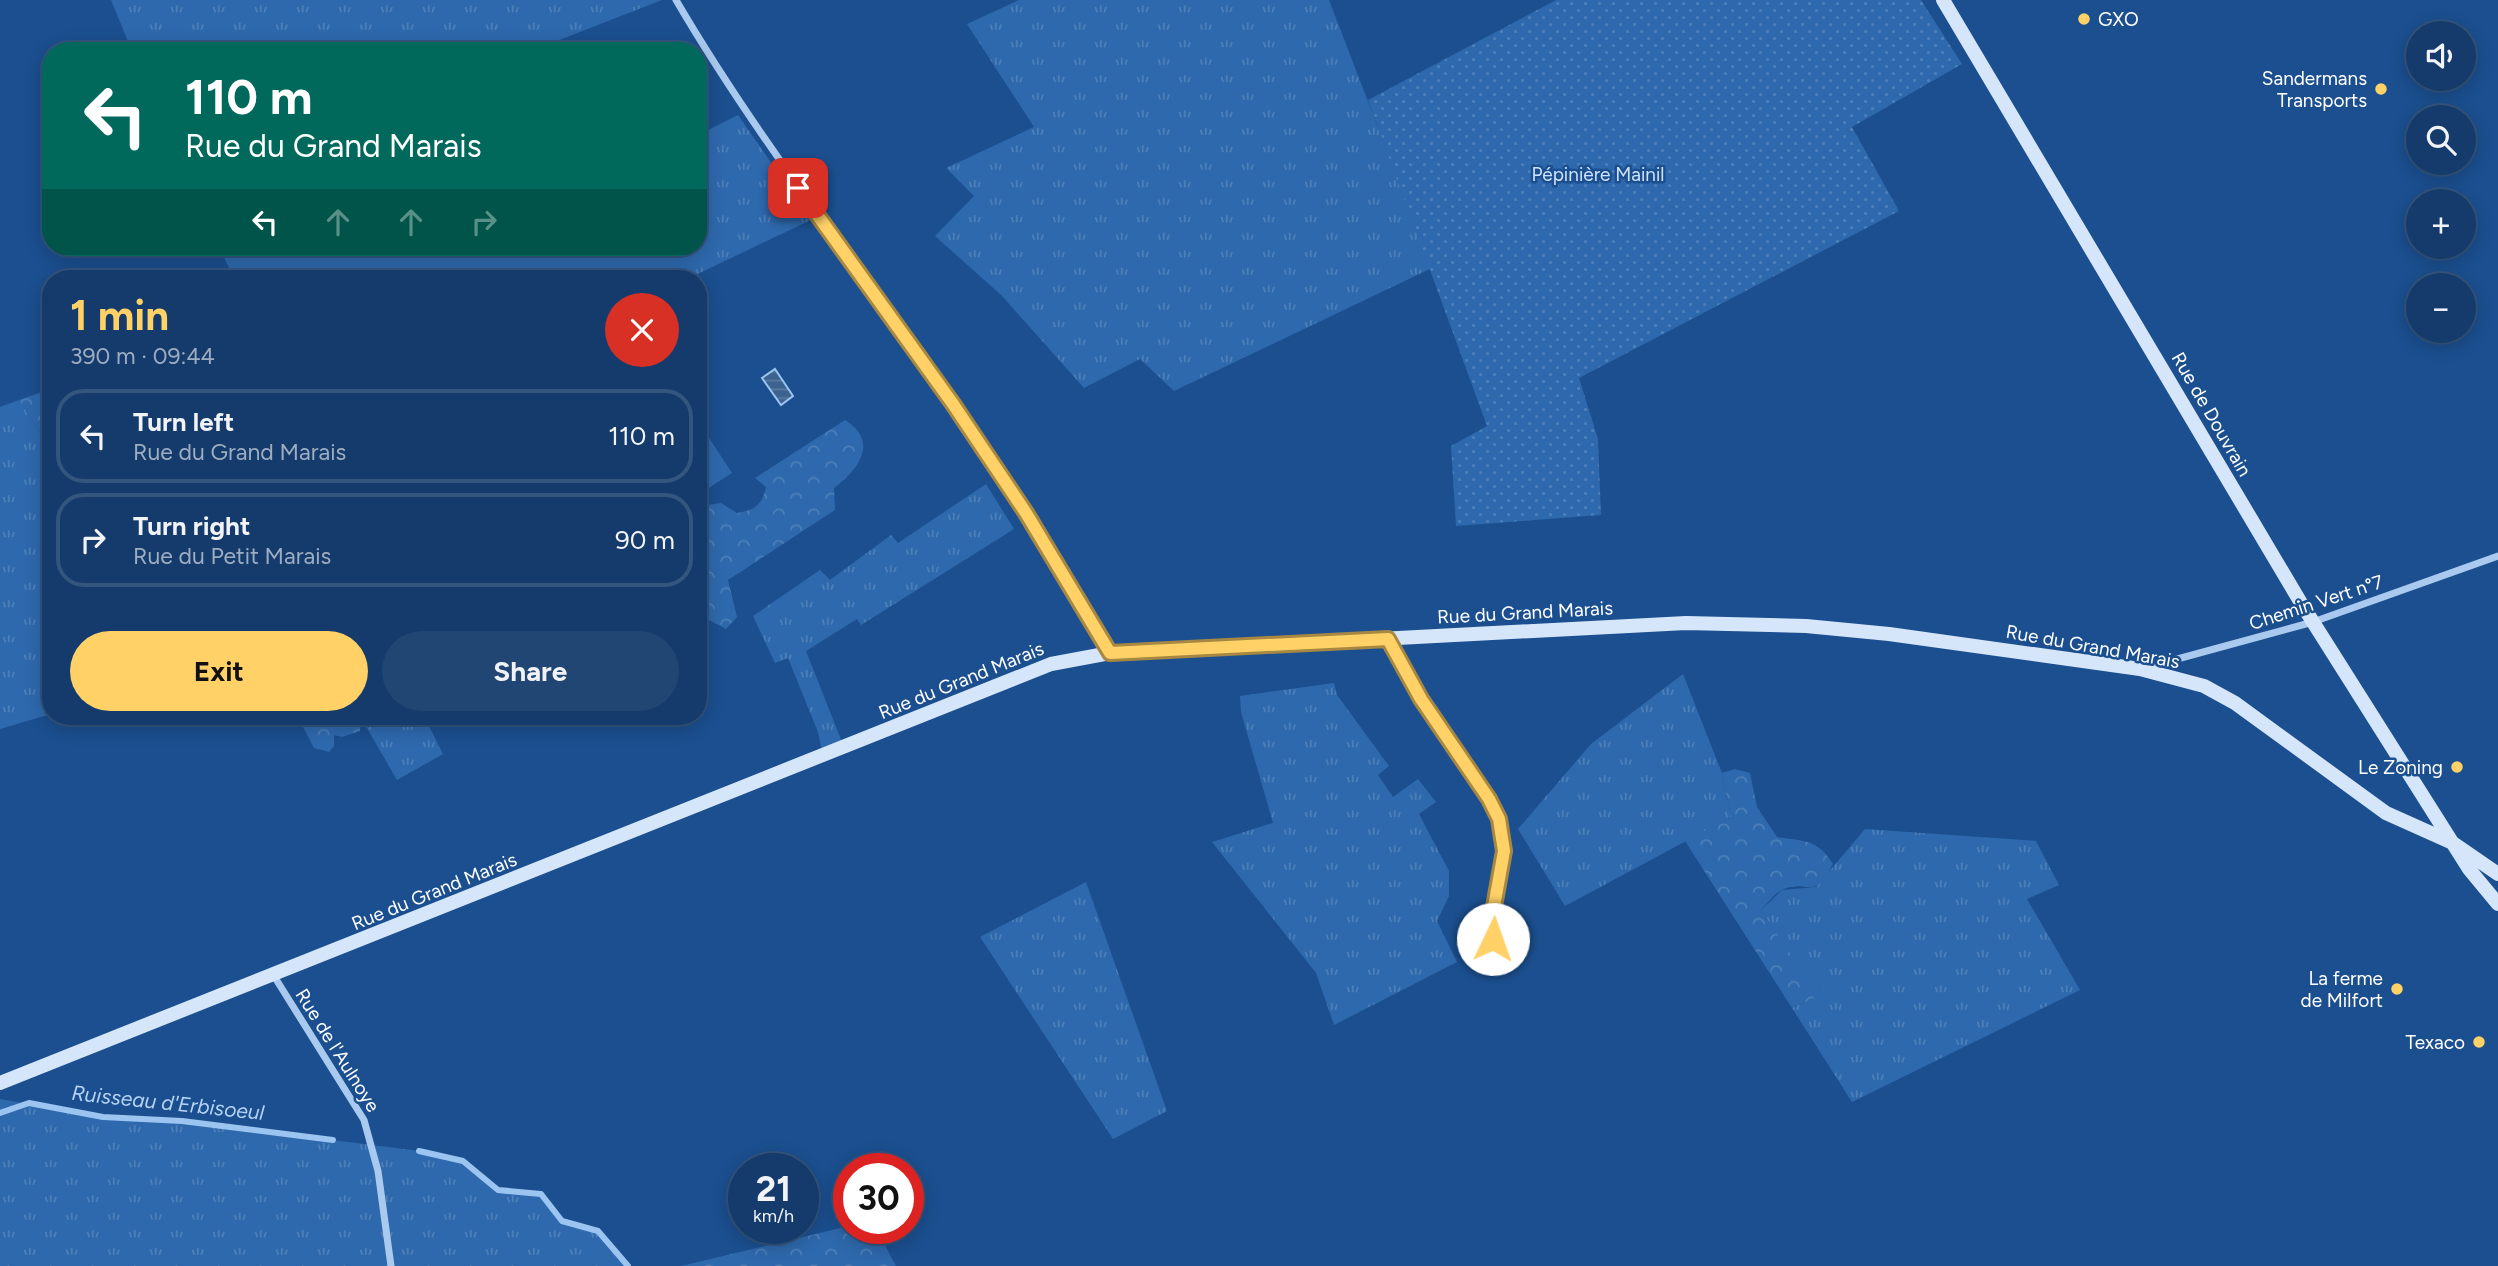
<!DOCTYPE html>
<meta charset="utf-8">
<style>
body{margin:0;font-family:Figtree,sans-serif;background:#214673;color:#f1f3f6;height:100vh;display:flex;flex-direction:column;font-size:26px;white-space:nowrap}
*{box-sizing:border-box;margin:0}
p{font-size:23px;color:#9dadc1}
.icon{flex:none;width:38px;height:38px;fill:none;stroke:currentColor;stroke-width:2;stroke-linecap:round;stroke-linejoin:round}
.map{position:relative;flex:1;overflow:hidden}
.details{position:absolute;left:42px;top:270px;width:665px;height:455px;display:flex;flex-direction:column;background:#143b6b;border-radius:28px;box-shadow:0 4px 18px #0003,0 0 0 2px #33557e}
.details>*{flex:none}
.hud{position:absolute;left:42px;top:42px;width:665px;height:214px;border-radius:28px;box-shadow:0 4px 18px #0003,0 0 0 2px #33557e;background:#00695c;color:#fff;overflow:hidden}
.buttons{position:absolute;left:2406px;top:21px;display:grid;gap:14px}
.buttons a{display:grid;place-items:center;width:70px;height:70px;border-radius:50%;background:#143b6b;box-shadow:0 4px 18px #0003,0 0 0 2px #33557e;font-size:35px}
.speed{position:absolute;left:728px;top:1153px;display:flex;gap:14px;font-size:35px;font-weight:700;text-align:center}
.speed>*{display:grid;place-content:center;width:91px;height:91px;border-radius:50%;background:#143b6b;box-shadow:0 4px 18px #0003,0 0 0 2px #33557e;line-height:1}
.speed small{font-size:18px;font-weight:400}
.speed .limit{border:10px solid #d22;background:#fff;color:#111}
.pin{position:absolute;display:grid;place-items:center;width:60px;height:60px;color:#fff;margin:-30px;border-radius:14px;box-shadow:0 4px 10px #0006}
.me{position:absolute;width:77px;margin:-38px;rotate:3deg;stroke-linejoin:round;filter:drop-shadow(0 0 5px #0008)}
.turn{display:flex;align-items:center;gap:24px;height:147px;padding:0 28px;font-size:32px}
.turn .icon{width:91px;height:91px;stroke-width:2.5}
.turn b{display:block;font-size:49px;line-height:60px}
.lanes{display:flex;align-items:center;height:66px;padding:0 28px;background:#0003;justify-content:center;gap:35px;direction:ltr}
.lanes .off{opacity:.35}
.round{display:grid;place-items:center;flex:none;width:74px;height:74px;border-radius:37px;background:#214673}
.headline{display:flex;align-items:center;justify-content:space-between;height:119px;padding:0 28px}
h1{font-size:42px;font-weight:700;line-height:52px;color:#ffd166}
.button{display:flex;gap:14px;margin-top:auto;padding:14px 28px}
.button a{flex:1;height:80px;border-radius:42px;background:#ffd166;color:#111;font-size:28px;font-weight:700;line-height:80px;text-align:center}
.button a+a{background:#214673;color:#f1f3f6}
ul{padding:0;list-style:none}
li{display:flex;align-items:center;gap:21px;height:94px;margin:0 14px 10px;padding:0 14px;border:4px solid #33557e;border-radius:28px}
li div{flex:1}
li b{display:block;font-size:26px}
li em{font-style:normal}
.map>svg:first-child{display:block}
.grass{fill:url(#grass-tufts)}
.forest{fill:url(#forest-crowns)}
.garden{fill:url(#garden-dots)}
.pitch{fill:#2e69ad}
.water{fill:url(#water-rules);stroke:#9cc4f0;stroke-width:2}
.lines{fill:none;stroke-linecap:round;stroke-linejoin:round}
.stream{stroke:#9cc4f0;stroke-width:6}
.street{stroke:#a9c9ee;stroke-width:7}
.secondary{stroke:#d6e6fa;stroke-width:14}
.route-casing{stroke:#a68842;stroke-width:18}
.route{stroke:#ffd166;stroke-width:12}
.poi-dot{fill:#ffd166;stroke:#1b4f8f;stroke-width:2.5}
.labels{text-anchor:middle;stroke-width:5;stroke-linejoin:round;paint-order:stroke}
.poi-label{font-size:19px;fill:#fff;stroke:#1b4f8f;text-anchor:end}
.park-label{font-size:19px;fill:#cfe3fa;stroke:#1b4f8f}
.street-label{font-size:19px;fill:#fff;stroke:#1b4f8f}
.water-label{font-size:21px;font-style:italic;fill:#b5d3f5;stroke:#1b4f8f}
</style>
<div class="map">
<svg width="2498" height="1266" viewBox="0 0 2498 1266">
<defs>
<pattern id="grass-tufts" width="24" height="20" patternUnits="userSpaceOnUse" patternTransform="scale(1.75)"><rect width="24" height="20" fill="#2e69ad"/><path d="M3 7l-1-3M5 7V3M7 7l1-3M15 17l-1-3M17 17v-4M19 17l1-3" fill="none" stroke="#4d80b9"/></pattern>
<pattern id="forest-crowns" width="20" height="18" patternUnits="userSpaceOnUse" patternTransform="scale(1.75)"><rect width="20" height="18" fill="#2e69ad"/><path d="M2 6a3 3 0 1 1 6 0M12 15a3 3 0 1 1 6 0" fill="none" stroke="#4d80b9"/></pattern>
<pattern id="garden-dots" width="8" height="8" patternUnits="userSpaceOnUse" patternTransform="scale(1.75)"><rect width="8" height="8" fill="#2e69ad"/><path d="M2 2h.1M6 6h.1" fill="none" stroke="#4d80b9" stroke-width="1.8" stroke-linecap="round"/></pattern>
<pattern id="water-rules" width="6" height="5" patternUnits="userSpaceOnUse" patternTransform="scale(1.75)"><rect width="6" height="5" fill="#3c6290"/><path d="M0 2.5h6" fill="none" stroke="#597aa1"/></pattern>
</defs>
<rect width="100%" height="100%" fill="#1b4f8f"/>
<!-- grass -->
<path class="grass" d="M 111,0 L 662,0 L 531,51 L 132,51 Z
M 1019,0 L 1329,0 L 1432,268 L 1174,391 L 1140,359 L 1084,388 L 1001,295 L 935,236 L 974,196 L 946,168 L 1034,127 L 967,24 Z
M 738,115 L 811,220 L 689,278 L 234,278 L 219,247 L 698,247 L 698,135 Z
M 19,400 L 51,449 L 51,714 L 0,729 L 0,407 Z
M 986,484 L 1014,529 L 861,625 L 857,619 L 806,651 L 844,747 L 823,756 L 818,732 L 788,658 L 775,663 L 753,616 L 820,570 L 830,580 L 891,535 L 898,543 Z
M 1683,674 L 1722,773 L 1731,817 L 1565,906 L 1518,829 L 1591,744 Z
M 1334,683 L 1337,695 L 1389,766 L 1378,775 L 1393,797 L 1418,779 L 1436,802 L 1419,814 L 1449,871 L 1449,896 L 1437,921 L 1457,962 L 1334,1025 L 1316,973 L 1212,842 L 1273,823 L 1241,712 L 1240,696 Z
M 360,716 L 424,716 L 443,754 L 397,780 Z
M 1865,829 L 2036,841 L 2059,885 L 2027,899 L 2080,990 L 1852,1102 L 1792,1008 L 1830,990 L 1808,981 L 1761,910 L 1782,890 L 1816,887 Z
M 1086,882 L 1167,1111 L 1113,1139 L 980,937 Z
M 0,1099 L 103,1117 L 182,1121 L 419,1151 L 463,1161 L 498,1190 L 541,1194 L 562,1221 L 598,1231 L 628,1266 L 0,1266 Z"/>
<!-- forest -->
<path class="forest" d="M 51,389 L 51,449 L 19,400 Z
M 845,420 C 880,442 858,470 834,488 L 835,510 L 728,580 L 737,617 L 726,629 L 698,614 L 698,543 L 704,531 L 703,518 L 709,505 L 721,503 L 737,513 C 755,510 762,505 766,487 L 755,478 Z
M 291,716 L 361,716 L 360,731 L 342,737 L 334,735 L 334,746 L 329,752 L 314,748 L 301,723 Z
M 1735,769 L 1750,773 L 1757,807 L 1777,837 C 1804,841 1818,839 1833,864 C 1815,903 1807,878 1782,890 C 1775,893 1767,904 1761,910 L 1808,980 L 1831,990 L 1792,1008 L 1685,841 L 1731,817 L 1722,773 Z
M 849,1226 L 876,1229 L 896,1266 L 681,1266 Z"/>
<!-- garden -->
<path class="garden" d="M 1556,0 L 1921,0 L 1962,64 L 1852,127 L 1899,211 L 1579,378 L 1598,439 L 1601,515 L 1456,526 L 1451,446 L 1487,426 L 1368,100 Z"/>
<!-- pitch -->
<path class="pitch" d="M 698,421 L 732,473 L 698,495 Z"/>
<!-- water -->
<path class="water" d="M 775,369 L 793,396 L 781,405 L 762,378 Z"/>
<g class="lines">
<!-- stream -->
<path class="stream" d="M 0,1113 L 29,1103 L 103,1117 L 182,1121 L 333,1140
M 419,1151 L 463,1161 L 498,1190 L 541,1194 L 562,1221 L 598,1231 L 628,1266"/>
<!-- street -->
<path class="street" d="M 676,0 C 759,142 862,270 955,406 C 1009,486 1060,569 1110,652
M 1388,640 L 1421,699 L 1489,799 L 1499,819 L 1504,851 L 1491,929 L 1493,939 L 1501,948
M 2148,667 L 2313,622 L 2498,556
M 274,976 L 364,1120 L 378,1171 L 391,1266"/>
<!-- secondary -->
<path class="secondary" d="M 1943,0 L 2301,603 L 2469,869 L 2498,904
M 0,1083 L 1051,664 L 1110,653 L 1686,623 L 1806,626 L 1889,634 L 2140,669 L 2204,686 L 2235,703 L 2386,813 L 2453,843 L 2498,874"/>
</g>
<g class="lines">
<!-- route casing -->
<g class="route-casing">
<path id="route" d="M 798,188 L 953,404 L 1026,513 L 1110,653 L 1388,639 L 1421,699 L 1489,799 L 1499,819 L 1504,851 L 1490,929 L 1493,939"/>
</g>
<!-- route -->
<use href="#route" class="route"/>
</g>
<!-- markers -->
<g class="poi-dot">
<circle cx="2084" cy="19" r="7"/>
<circle cx="2381" cy="89" r="7"/>
<circle cx="2457" cy="767" r="7"/>
<circle cx="2397" cy="989" r="7"/>
<circle cx="2479" cy="1042" r="7"/>
</g>
<g class="labels">
<!-- poi labels -->
<g class="poi-label">
<text x="2098" y="26" text-anchor="start">GXO</text>
<text x="2367" y="85">Sandermans<tspan x="2367" dy="22">Transports</tspan></text>
<text x="2443" y="774">Le Zoning</text>
<text x="2383" y="985">La ferme<tspan x="2383" dy="22">de Milfort</tspan></text>
<text x="2465" y="1049">Texaco</text>
</g>
<!-- park labels -->
<g class="park-label">
<text x="1598" y="181">Pépinière Mainil</text>
</g>
<!-- street labels -->
<g class="street-label">
<text transform="translate(2212 414) rotate(60)" y="7">Rue de Douvrain</text>
<text transform="translate(2316 602) rotate(-18)" y="7">Chemin Vert n°7</text>
<text transform="translate(1525 612) rotate(-3)" y="7">Rue du Grand Marais</text>
<text transform="translate(2093 646) rotate(10)" y="7">Rue du Grand Marais</text>
<text transform="translate(961 680) rotate(-22)" y="7">Rue du Grand Marais</text>
<text transform="translate(434 891) rotate(-22)" y="7">Rue du Grand Marais</text>
<text transform="translate(338 1050) rotate(58)" y="7">Rue de l'Aulnoye</text>
</g>
<!-- water labels -->
<g class="water-label">
<text transform="translate(168 1103) rotate(6)" y="7">Ruisseau d'Erbisoeul</text>
</g>
</g>
</svg>
<div class="buttons">
<a><svg class="icon" aria-label="sound" viewBox="0 0 24 24"><path d="M4 9h4l5-4v14l-5-4H4zM17 9q2 3 0 6"/></svg></a>
<a><svg class="icon" aria-label="search" viewBox="0 0 24 24"><circle cx="10" cy="10" r="6"/><path d="M15 15l6 6"/></svg></a>
<a>+</a>
<a>−</a>
</div>
<div class="speed"><div>21<small>km/h</small></div><div class="limit">30</div></div>
<div class="pin" style="left:798px;top:188px;background:#d93025"><svg class="icon" aria-label="arrive" viewBox="0 0 24 24"><path d="M6 21V4h12l-3 4 3 4H6"/></svg></div>
<svg class="me" style="left:1493px;top:939px" viewBox="-20 -20 40 40"><circle r="19" fill="#fff"/><path d="M0-13L10 11 0 6-10 11z" fill="#ffd166"/></svg>
<div class="hud">
<div class="turn"><svg class="icon" aria-label="left" viewBox="0 0 24 24"><path d="M17 20v-9H6M10 6l-5 5 5 5"/></svg><div><b>110 m</b>Rue du Grand Marais</div></div>
<div class="lanes"><svg class="icon" aria-label="left" viewBox="0 0 24 24"><path d="M17 20v-9H6M10 6l-5 5 5 5"/></svg><svg class="icon off" aria-label="ahead" viewBox="0 0 24 24"><path d="M12 20V5M6 11l6-6 6 6"/></svg><svg class="icon off" aria-label="ahead" viewBox="0 0 24 24"><path d="M12 20V5M6 11l6-6 6 6"/></svg><svg class="icon off" aria-label="right" viewBox="0 0 24 24"><path d="M7 20v-9h11M14 6l5 5-5 5"/></svg></div>
</div>
<section class="details">
<div class="headline"><div><h1>1 min</h1><p>390 m · 09:44</p></div><a class="round" style="background:#d93025;color:#fff"><svg class="icon" aria-label="close" viewBox="0 0 24 24"><path d="M6 6l12 12M18 6L6 18"/></svg></a></div>
<ul>
<li><svg class="icon" aria-label="left" viewBox="0 0 24 24"><path d="M17 20v-9H6M10 6l-5 5 5 5"/></svg><div><b>Turn left</b><p>Rue du Grand Marais</p></div><em>110 m</em></li>
<li><svg class="icon" aria-label="right" viewBox="0 0 24 24"><path d="M7 20v-9h11M14 6l5 5-5 5"/></svg><div><b>Turn right</b><p>Rue du Petit Marais</p></div><em>90 m</em></li>
</ul>
<div class="button"><a>Exit</a><a>Share</a></div>
</section>
</div>
